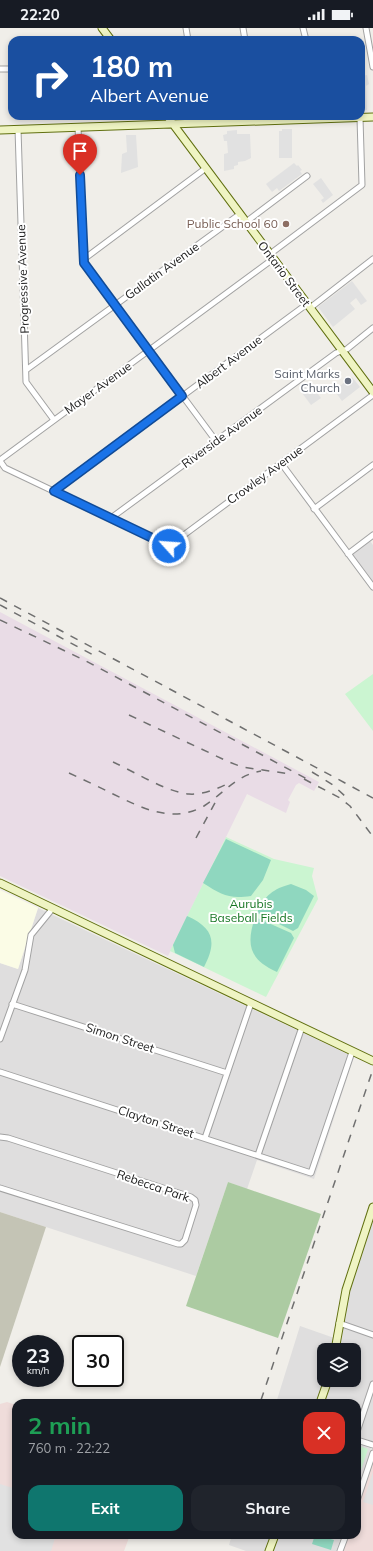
<!DOCTYPE html>
<meta charset="utf-8">
<style>
body{margin:0;font-family:Mulish,sans-serif;background:#20242c;color:#f1f3f6;height:100vh;display:flex;flex-direction:column;font-size:15px;white-space:nowrap}
*{box-sizing:border-box;margin:0}
p{font-size:13px;color:#9ea1a6}
.icon{flex:none;width:22px;height:22px;fill:none;stroke:currentColor;stroke-width:2;stroke-linecap:round;stroke-linejoin:round}
.map{position:relative;flex:1;overflow:hidden}
.side{position:absolute;left:12px;top:1371px;width:349px;height:140px;display:flex;flex-direction:column;background:#171b24;border-radius:12px;box-shadow:0 2px 6px #0003}
.side>*{flex:none}
.banner{position:absolute;left:8px;top:8px;width:357px;height:84px;border-radius:12px;box-shadow:0 2px 6px #0003;background:#1a4fa0;color:#fff;overflow:hidden}
.buttons{position:absolute;left:317px;top:1315px;display:grid;gap:8px}
.buttons a{display:grid;place-items:center;width:44px;height:44px;border-radius:8px;background:#171b24;box-shadow:0 2px 6px #0003;font-size:20px}
.speed{position:absolute;left:12px;top:1307px;display:flex;gap:8px;font-size:20px;font-weight:700;text-align:center}
.speed>*{display:grid;place-content:center;width:52px;height:52px;border-radius:50%;background:#171b24;box-shadow:0 2px 6px #0003;line-height:1}
.speed small{font-size:10px;font-weight:400}
.speed .limit{border:2px solid #111;border-radius:6px;background:#fff;color:#111}
.pin{position:absolute;display:grid;place-items:center;width:34px;height:34px;color:#fff;margin:-41px -17px;border-radius:50% 50% 50% 0;rotate:-45deg;box-shadow:0 0 4px #0007}
.pin .icon{rotate:45deg}
.me{position:absolute;width:44px;margin:-22px;rotate:296deg;stroke-linejoin:round;filter:drop-shadow(0 0 3px #0008)}
.turn{display:flex;align-items:center;gap:14px;height:84px;padding:0 16px;font-size:18px}
.turn .icon{width:52px;height:52px;stroke-width:2.5}
.turn b{display:block;font-size:28px;line-height:34px}
.round{display:grid;place-items:center;flex:none;width:42px;height:42px;border-radius:12px;background:#20242c}
.head{display:flex;align-items:center;justify-content:space-between;height:68px;padding:0 16px}
h1{font-size:24px;font-weight:700;line-height:30px;color:#1e9e55}
.action{display:flex;gap:8px;margin-top:auto;padding:8px 16px}
.action a{flex:1;height:46px;border-radius:12px;background:#0f766e;color:#fff;font-size:16px;font-weight:700;line-height:46px;text-align:center}
.action a+a{background:#20242c;color:#f1f3f6}
.status{display:flex;justify-content:space-between;align-items:center;height:28px;padding:0 20px;background:#171b24;direction:ltr}
.status svg{height:11px;fill:currentColor}
.map>svg:first-child{display:block}
.residential{fill:#dfdede;fill-rule:evenodd}
.commercial{fill:#efdcda}
.industrial{fill:#e9dce6}
.education{fill:#fbfce6}
.construction{fill:#c4c4b5}
.forest{fill:#accba2}
.park{fill:#cbf5d1}
.pitch{fill:#8fd7bf}
.parking{fill:#e1e1e1}
.lines{fill:none;stroke-linecap:round;stroke-linejoin:round}
.street-casing{stroke:#a2a2a2;stroke-width:7}
.secondary-casing{stroke:#617010;stroke-width:9}
.street{stroke:#fff;stroke-width:5}
.secondary{stroke:#eff4c3;stroke-width:7}
.rail{stroke:#6f6f6f;stroke-width:1.5;stroke-dasharray:8 8;stroke-linecap:butt}
.route-casing{stroke:#114b97;stroke-width:10}
.route{stroke:#1a73e8;stroke-width:7}
.education-dot{fill:#8d6e63;stroke:#fff;stroke-width:1.5}
.worship-dot{fill:#6b7280;stroke:#fff;stroke-width:1.5}
.labels{text-anchor:middle;stroke-width:4;stroke-linejoin:round;paint-order:stroke}
.education-label{font-size:12px;fill:#785e54;stroke:#fff;text-anchor:end}
.street-label{font-size:12px;fill:#212121;stroke:#fff}
.worship-label{font-size:12px;fill:#5b616d;stroke:#fff;text-anchor:end}
.park-label{font-size:12px;fill:#177724;stroke:#fff}
</style>
<div class="status"><b>22:20</b><svg viewBox="0 0 49 12"><path d="M0 12V9h3v3zM5 12V6h3v6zM10 12V3h3v9zM15 12V0h3v12zM26 1h20v11H26zM47 4h2v5h-2z"/></svg></div>
<div class="map">
<svg width="373" height="1523" viewBox="0 0 373 1523">
<rect width="100%" height="100%" fill="#f0eee9"/>
<!-- residential -->
<path class="residential" d="M 370,513 L 373,517 L 373,555 L 352,527 Z
M 38,880 L 354,1029 L 314,1151 L 257,1132 L 247,1161 L 228,1154 L 196,1248 L 0,1184 L 0,935 L 18,941 Z
M 373,1190 L 373,1421 L 371,1420 L 357,1462 L 357,1375 L 276,1375 L 300,1298 L 340,1312 L 348,1262 ZM 324,1322 L 354,1322 L 354,1352 L 324,1352 Z
M 232,1507 L 342,1507 L 336,1523 L 246,1523 L 229,1517 Z"/>
<!-- commercial -->
<path class="commercial" d="M 7,1374 L 16,1377 L 16,1507 L 130,1507 L 124,1523 L 0,1523 L 0,1376 Z
M 373,1431 L 373,1523 L 343,1523 L 348,1507 L 357,1507 L 357,1480 Z"/>
<!-- industrial -->
<path class="industrial" d="M 0,584 L 319,754 L 314,763 L 299,755 L 296,757 L 288,772 L 290,774 L 286,785 L 247,766 L 168,928 L 0,848 Z"/>
<!-- education -->
<path class="education" d="M 0,862 L 38,880 L 18,941 L 0,935 Z"/>
<!-- construction -->
<path class="construction" d="M 0,1184 L 46,1199 L 0,1339 Z"/>
<!-- forest -->
<path class="forest" d="M 228,1154 L 321,1186 L 278,1310 L 186,1278 Z"/>
<!-- park -->
<path class="park" d="M 373,646 L 373,703 L 345,666 Z
M 226,809 L 274,831 L 314,840 L 312,848 L 318,871 L 266,969 L 170,923 Z
M 357,1417 L 368,1421 L 357,1454 Z"/>
<!-- pitch -->
<path class="pitch" d="M 226,811 L 271,832 L 263,852 L 251,868 C 228,871 222,867 203,855 Z
M 291,856 L 306,862 L 314,868 L 298,900 L 293,903 L 257,885 C 265,867 273,861 291,856 Z
M 187,888 C 214,900 217,914 204,939 L 175,925 L 173,917 Z
M 255,889 L 291,905 L 294,910 L 277,944 C 249,931 246,917 255,889 Z
M 315,1507 L 334,1512 L 331,1522 L 312,1516 Z"/>
<!-- parking -->
<path class="parking" d="M 367,47 L 369,56 L 366,58 L 367,82 L 363,82 L 361,48 Z
M 282,101 L 292,101 L 292,130 L 279,130 L 279,103 L 282,103 Z
M 237,102 L 237,106 L 250,106 L 251,130 L 245,133 L 238,134 L 238,137 L 234,138 L 234,141 L 224,143 L 224,126 L 228,125 L 227,113 L 224,113 L 223,107 L 227,106 L 227,103 Z
M 126,107 L 136,107 L 138,139 L 121,145 L 122,126 L 127,124 Z
M 294,135 L 297,138 L 298,137 L 302,142 L 300,143 L 302,146 L 279,163 L 277,160 L 272,164 L 266,156 Z
M 321,150 L 333,167 L 323,175 L 321,172 L 324,170 L 313,156 Z
M 352,253 L 367,273 L 361,277 L 356,270 L 350,275 L 355,281 L 333,299 L 318,279 Z
M 352,349 L 360,359 L 342,373 L 334,362 Z
M 309,354 L 321,370 L 311,377 L 299,361 Z
M 373,1444 L 373,1477 L 363,1474 Z
M 0,1456 L 16,1461 L 16,1507 L 56,1507 L 51,1523 L 0,1523 Z"/>
<g class="lines">
<!-- street casing -->
<g class="street-casing">
<path id="street" d="M 186,0 L 188,12
M 243,0 L 245,12
M 303,0 L 306,12
M 366,0 L 373,39
M 0,41 L 12,41
M 78,99 L 84,235 L 216,413
M 18,101 L 26,354 L 54,392
M 246,194 L 307,148
M 270,226 L 362,157 L 360,90
M 84,231 L 206,140
M 310,280 L 373,231
M 26,342 L 240,186
M 0,432 L 273,231
M 0,433 L 5,440 L 169,518 L 373,367
M 281,435 L 373,559
M 54,463 L 307,276
M 314,481 L 373,437
M 111,490 L 336,325 L 347,321 L 373,300
M 348,526 L 373,507
M 12,976 L 227,1045
M 0,1011 L 25,942 L 31,907 L 53,880
M 0,1044 L 311,1145 L 352,1024
M 0,1109 L 8,1110 L 191,1169 L 195,1172 L 196,1177 L 185,1212 L 181,1216 L 178,1216 L 0,1160
M 205,1110 L 251,975
M 258,1127 L 302,999
M 339,1295 L 373,1307
M 357,1404 L 373,1356
M 357,1412 L 373,1417
M 357,1473 L 373,1425
M 340,1523 L 346,1507"/>
</g>
<!-- secondary casing -->
<g class="secondary-casing">
<path id="secondary" d="M 102,0 L 111,12
M 167,88 L 373,364
M 0,102 L 373,89
M 0,855 L 373,1033
M 335,1322 L 346,1262 L 373,1179
M 320,1375 L 328,1352
M 269,1523 L 275,1507"/>
</g>
<!-- street -->
<use href="#street" class="street"/>
<!-- secondary -->
<use href="#secondary" class="secondary"/>
<!-- rail -->
<path class="rail" d="M 0,570 L 373,770
M 0,577 L 95,628
M 0,592 L 84,632 L 309,752
M 129,687 L 229,734 L 242,739 L 291,746
M 113,734 C 135,744 166,764 189,766 C 201,767 214,762 225,757
M 312,744 L 333,757 L 347,770
M 69,745 C 84,752 99,759 113,766 C 142,780 172,796 204,778 C 223,766 236,747 261,743
M 304,751 L 340,770 L 350,778 L 371,806
M 196,810 L 217,771
M 261,1372 L 373,1041"/>
</g>
<g class="lines">
<!-- route casing -->
<g class="route-casing">
<path id="route" d="M 80,147 L 84,235 L 182,368 L 54,463 L 169,518"/>
</g>
<!-- route -->
<use href="#route" class="route"/>
</g>
<!-- markers -->
<circle class="education-dot" cx="286" cy="196" r="4"/>
<circle class="worship-dot" cx="348" cy="353" r="4"/>
<g class="labels">
<!-- education labels -->
<g class="education-label">
<text x="278" y="200">Public School 60</text>
</g>
<!-- street labels -->
<g class="street-label">
<text transform="translate(162 243) rotate(-36)" y="4">Gallatin Avenue</text>
<text transform="translate(284 246) rotate(53)" y="4">Ontario Street</text>
<text transform="translate(23 251) rotate(-92)" y="4">Progressive Avenue</text>
<text transform="translate(229 334) rotate(-37)" y="4">Albert Avenue</text>
<text transform="translate(98 360) rotate(-36)" y="4">Mayer Avenue</text>
<text transform="translate(222 409) rotate(-36)" y="4">Riverside Avenue</text>
<text transform="translate(265 447) rotate(-36)" y="4">Crowley Avenue</text>
<text transform="translate(120 1010) rotate(18)" y="4">Simon Street</text>
<text transform="translate(156 1094) rotate(18)" y="4">Clayton Street</text>
<text transform="translate(153 1158) rotate(19)" y="4">Rebecca Park</text>
</g>
<!-- worship labels -->
<g class="worship-label">
<text x="340" y="350">Saint Marks<tspan x="340" dy="14">Church</tspan></text>
</g>
<!-- park labels -->
<g class="park-label">
<text x="251" y="880">Aurubis<tspan x="251" dy="14">Baseball Fields</tspan></text>
</g>
</g>
</svg>
<div class="buttons">
<a><svg class="icon" aria-label="layers" viewBox="0 0 24 24"><path d="M12 4l9 5-9 5-9-5zM3 14l9 5 9-5"/></svg></a>
</div>
<div class="speed"><div>23<small>km/h</small></div><div class="limit">30</div></div>
<div class="pin" style="left:80px;top:147px;background:#d93025"><svg class="icon" aria-label="arrive" viewBox="0 0 24 24"><path d="M6 21V4h12l-3 4 3 4H6"/></svg></div>
<svg class="me" style="left:169px;top:518px" viewBox="-20 -20 40 40"><circle r="17" fill="#1a73e8" stroke="#fff" stroke-width="3"/><path d="M0-11L8 9 0 5-8 9z" fill="#fff"/></svg>
<div class="banner">
<div class="turn"><svg class="icon" aria-label="right" viewBox="0 0 24 24"><path d="M7 20v-9h11M14 6l5 5-5 5"/></svg><div><b>180 m</b>Albert Avenue</div></div>
</div>
<section class="side">
<div class="head"><div><h1>2 min</h1><p>760 m · 22:22</p></div><a class="round" style="background:#d93025;color:#fff"><svg class="icon" aria-label="close" viewBox="0 0 24 24"><path d="M6 6l12 12M18 6L6 18"/></svg></a></div>
<div class="action"><a>Exit</a><a>Share</a></div>
</section>
</div>
